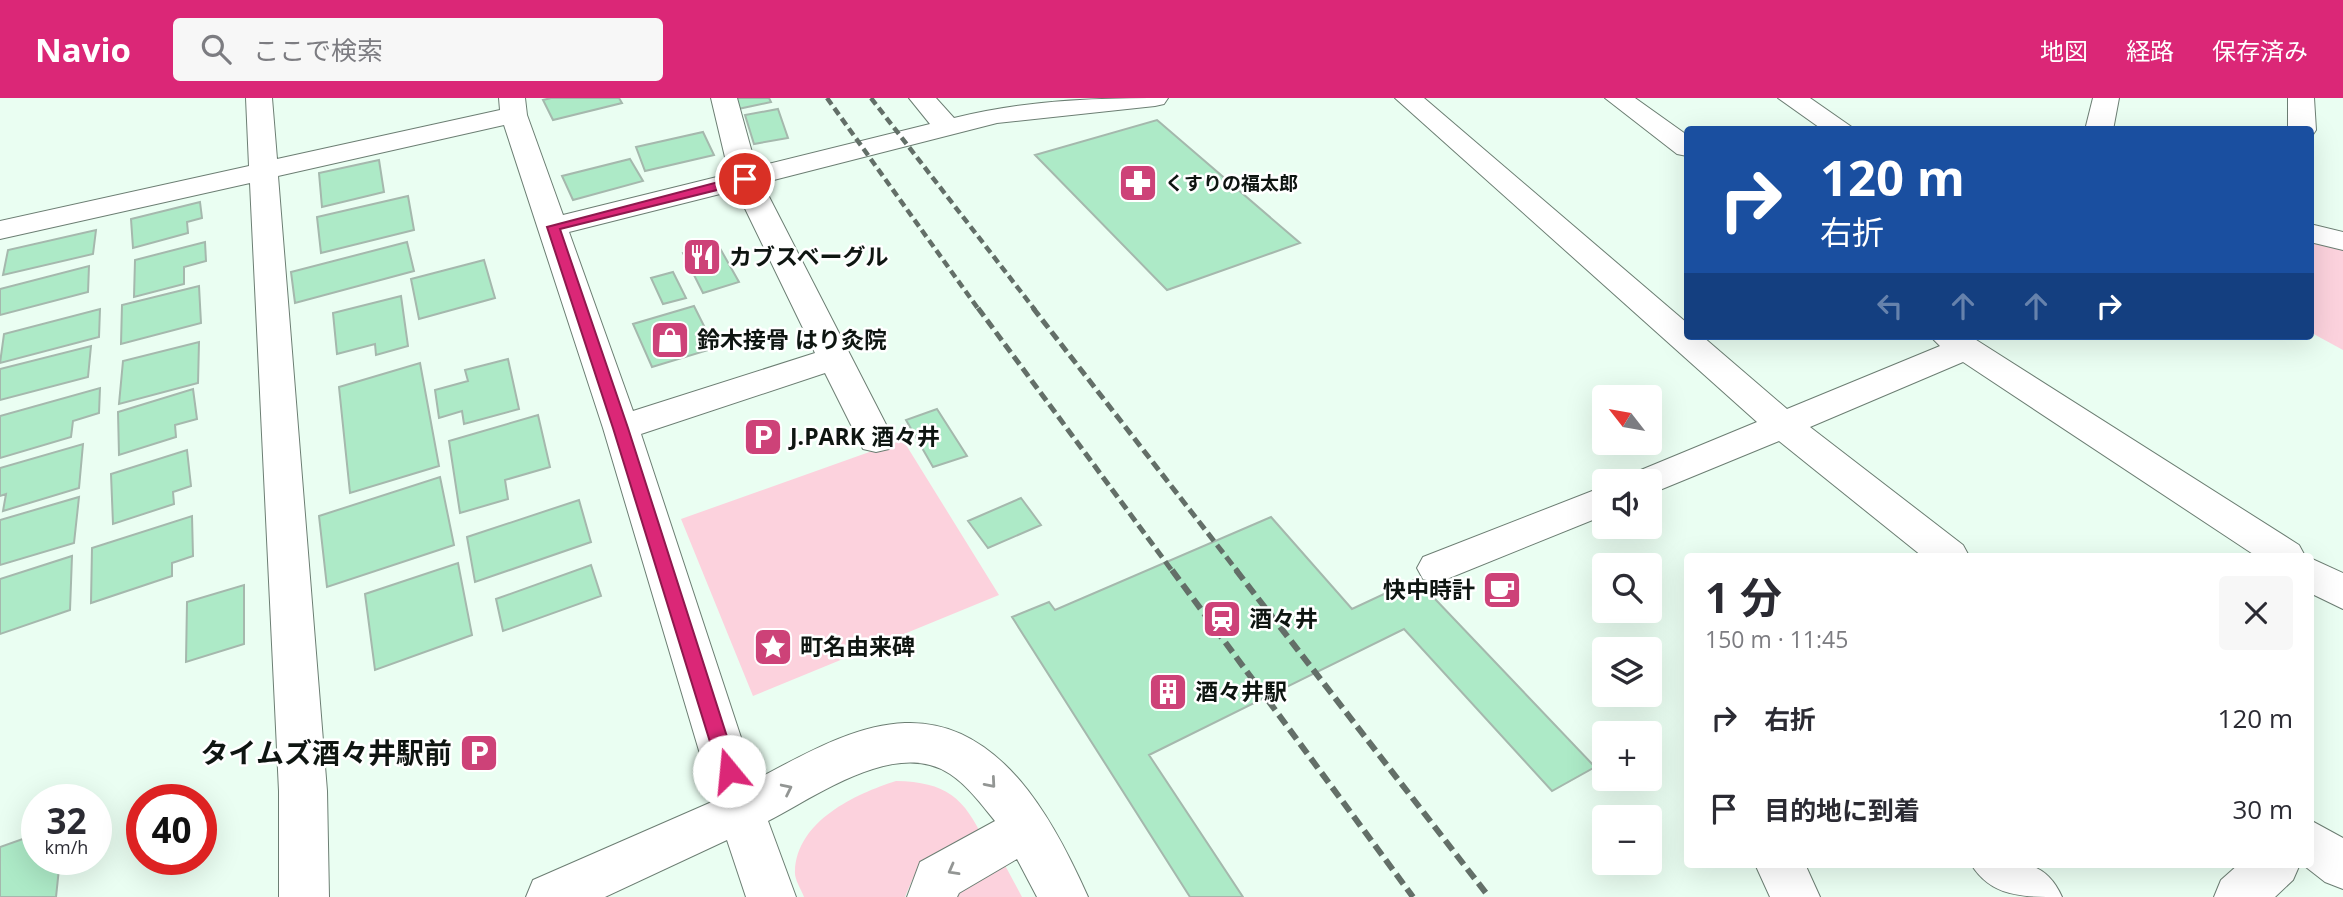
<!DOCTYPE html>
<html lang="ja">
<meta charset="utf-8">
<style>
body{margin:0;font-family:"Open Sans","Noto Sans JP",sans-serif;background:#f7f7f7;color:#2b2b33;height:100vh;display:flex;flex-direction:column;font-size:26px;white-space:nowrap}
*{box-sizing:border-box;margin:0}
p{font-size:23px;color:#7c7c81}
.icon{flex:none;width:38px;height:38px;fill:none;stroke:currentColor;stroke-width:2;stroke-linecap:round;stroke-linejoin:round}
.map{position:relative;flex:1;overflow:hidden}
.drawer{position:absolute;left:1684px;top:455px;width:630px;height:315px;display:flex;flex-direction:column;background:#fff;border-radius:7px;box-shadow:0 7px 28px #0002}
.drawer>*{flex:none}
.hud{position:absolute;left:1684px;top:28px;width:630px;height:214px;border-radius:7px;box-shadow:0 7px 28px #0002;background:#1a4fa0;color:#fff;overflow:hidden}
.needle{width:46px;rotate:301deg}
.controls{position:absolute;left:1592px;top:287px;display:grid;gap:14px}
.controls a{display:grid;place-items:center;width:70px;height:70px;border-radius:7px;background:#fff;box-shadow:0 7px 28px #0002;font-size:35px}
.speed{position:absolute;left:21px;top:686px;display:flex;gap:14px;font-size:35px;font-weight:700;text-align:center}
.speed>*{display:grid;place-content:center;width:91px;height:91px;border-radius:50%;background:#fff;box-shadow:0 7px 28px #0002;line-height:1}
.speed small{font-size:18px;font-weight:400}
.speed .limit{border:10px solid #d22;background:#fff;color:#111}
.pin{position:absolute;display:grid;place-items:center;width:60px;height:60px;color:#fff;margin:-30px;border:4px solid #fff;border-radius:50%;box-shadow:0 2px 7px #0007}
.me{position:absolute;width:77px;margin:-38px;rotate:343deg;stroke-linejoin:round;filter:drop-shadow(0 0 5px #0008)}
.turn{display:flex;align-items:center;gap:24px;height:147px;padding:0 21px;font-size:32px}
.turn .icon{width:91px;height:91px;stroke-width:2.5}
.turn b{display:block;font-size:49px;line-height:60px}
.lanes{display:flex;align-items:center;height:66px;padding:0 21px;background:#0003;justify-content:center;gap:35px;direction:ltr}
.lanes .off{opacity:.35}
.round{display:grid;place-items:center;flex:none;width:74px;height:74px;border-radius:7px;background:#f7f7f7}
.head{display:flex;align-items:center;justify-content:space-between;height:119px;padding:0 21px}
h1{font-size:42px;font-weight:700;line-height:52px}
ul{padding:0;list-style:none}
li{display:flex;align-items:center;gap:21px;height:91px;padding:0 21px}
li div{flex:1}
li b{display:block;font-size:26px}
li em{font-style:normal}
header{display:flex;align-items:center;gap:42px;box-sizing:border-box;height:98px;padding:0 35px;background:#db2777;color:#fff}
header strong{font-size:33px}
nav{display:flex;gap:38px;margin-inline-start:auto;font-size:24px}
.search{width:490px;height:63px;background:#f7f7f7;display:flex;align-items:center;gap:18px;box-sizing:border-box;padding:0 24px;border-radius:7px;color:#7c7c81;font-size:26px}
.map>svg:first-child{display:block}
.green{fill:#fcd2dd}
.building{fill:#adeac7;stroke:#a5b8ad;stroke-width:2}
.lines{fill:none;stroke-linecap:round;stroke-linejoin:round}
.minor-casing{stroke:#6c7e73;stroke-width:2}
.minor{fill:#fff;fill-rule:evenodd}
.rail-far2{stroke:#636f68;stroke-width:4.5;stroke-dasharray:8 4.5;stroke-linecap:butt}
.rail-far1{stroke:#636f68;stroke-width:5;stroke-dasharray:10 5;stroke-linecap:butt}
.rail{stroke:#636f68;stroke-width:6;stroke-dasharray:12 6;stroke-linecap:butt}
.oneway{stroke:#939694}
.route{fill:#db2777;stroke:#8e194d;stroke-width:2}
.labels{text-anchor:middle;stroke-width:5;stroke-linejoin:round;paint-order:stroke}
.far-poi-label{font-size:19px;font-weight:bold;fill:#0e1511;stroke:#fff;text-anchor:start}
.poi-label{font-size:23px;font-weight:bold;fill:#0e1511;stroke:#fff;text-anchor:start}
.near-poi-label{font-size:28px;font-weight:bold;fill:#0e1511;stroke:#fff;text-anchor:end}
</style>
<header>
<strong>Navio</strong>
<div class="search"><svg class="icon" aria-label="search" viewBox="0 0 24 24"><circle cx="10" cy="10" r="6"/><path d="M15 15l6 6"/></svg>ここで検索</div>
<nav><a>地図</a><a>経路</a><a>保存済み</a></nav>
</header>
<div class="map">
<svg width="2343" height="799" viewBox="0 0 2343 799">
<rect width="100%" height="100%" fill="#eafef2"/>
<!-- green -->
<path class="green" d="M 2310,142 L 2343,150 L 2343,252 L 2310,234 Z
M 903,342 L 999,497 L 753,598 L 681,421 Z
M 896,683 C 946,684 964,699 985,744 L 913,780 L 905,799 L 804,799 C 801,791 794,781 795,773 C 797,723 855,696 896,683 Z
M 1000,758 L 1022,799 L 956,799 L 958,786 Z"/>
<!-- building -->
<path class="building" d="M 551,0 L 619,0 L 622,5 L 553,22 L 543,2 Z
M 734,0 L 769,0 L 771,4 L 738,11 Z
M 778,11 L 788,40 L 754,46 L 745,17 Z
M 1157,22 L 1300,145 L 1167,192 L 1035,57 Z
M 703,34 L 714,57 L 645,73 L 636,49 Z
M 630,61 L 643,83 L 573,102 L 562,78 Z
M 379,62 L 384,94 L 322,109 L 319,75 Z
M 408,98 L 414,132 L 321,155 L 317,119 Z
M 200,104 L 202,120 L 187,124 L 188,135 L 133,150 L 131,121 Z
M 96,132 L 93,156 L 3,177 L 8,152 Z
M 205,144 L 206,163 L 184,169 L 184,186 L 134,199 L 135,162 Z
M 407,144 L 414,173 L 295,205 L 291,174 Z
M 717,145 L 739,184 L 703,195 L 683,155 Z
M 484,162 L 495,200 L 419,221 L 411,181 Z
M 89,168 L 88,194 L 0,217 L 0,191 Z
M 673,174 L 686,200 L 663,206 L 651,180 Z
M 199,188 L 201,225 L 121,246 L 122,207 Z
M 401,198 L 408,248 L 376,257 L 375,246 L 337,256 L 333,215 Z
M 694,208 L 715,250 L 652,269 L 633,226 Z
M 100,211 L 99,239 L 0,265 L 4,236 Z
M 199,244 L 198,285 L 119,306 L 123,263 Z
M 91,248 L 88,279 L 0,302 L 0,271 Z
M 508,261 L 519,311 L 464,326 L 462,313 L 439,320 L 435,292 L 468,283 L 465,272 Z
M 420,265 L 439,368 L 350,395 L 339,289 Z
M 100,290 L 99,315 L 73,323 L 71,339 L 0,360 L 0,318 Z
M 193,291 L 197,321 L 175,327 L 176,339 L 119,357 L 118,314 Z
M 937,311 L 967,358 L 933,369 L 906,322 Z
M 538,317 L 550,369 L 505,382 L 508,401 L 460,415 L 449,343 Z
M 83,346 L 79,390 L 3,413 L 6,396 L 0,398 L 0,370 Z
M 187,352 L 191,388 L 173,394 L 174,406 L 113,426 L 111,376 Z
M 440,379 L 454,447 L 327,489 L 319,418 Z
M 79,399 L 74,445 L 0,467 L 0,422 Z
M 1021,400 L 1041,427 L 988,450 L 968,423 Z
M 579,402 L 591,444 L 475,484 L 467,439 Z
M 192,418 L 193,458 L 172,465 L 172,478 L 91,505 L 92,450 Z
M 1271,419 L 1352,511 L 1416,481 L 1595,669 L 1552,693 L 1404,531 L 1149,657 L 1243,799 L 1190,799 L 1012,519 L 1049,504 L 1055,512 Z
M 72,458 L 70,512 L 0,536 L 0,481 Z
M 458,465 L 472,537 L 375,572 L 365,496 Z
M 591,467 L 601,498 L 503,533 L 496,501 Z
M 244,487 L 244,546 L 186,564 L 187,504 Z
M 37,736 L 37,761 L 60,761 L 56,799 L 0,799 L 0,749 Z"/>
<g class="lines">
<!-- minor casing -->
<g class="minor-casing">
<path id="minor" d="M 246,0 L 272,0 L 277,61 L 500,12 L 499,0 L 525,0 L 527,17 L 563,117 L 729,76 L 711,0 L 737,0 L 756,69 L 930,26 L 909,0 L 936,0 L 954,20 C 1025,2 1095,0 1168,0 L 1164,6 L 1155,8 L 997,25 L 762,85 L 894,342 L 889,351 L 876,354 L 863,351 L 825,275 L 641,336 L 755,682 C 800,659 852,627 905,625 C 1001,621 1055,725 1088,799 L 1037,799 L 1017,761 L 959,795 L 957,799 L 907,799 L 920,764 L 995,723 C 981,706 968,688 950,676 C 896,640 817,698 768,723 L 796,799 L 746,799 L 727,742 L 605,799 L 526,799 L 533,782 L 714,703 L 603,330 L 504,27 L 278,78 L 327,693 L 329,799 L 279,799 L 279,693 L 250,85 L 0,141 L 0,123 L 249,68 ZM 736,92 L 815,255 L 633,313 L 569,134 Z
M 1395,0 L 1424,0 L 1687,225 L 1687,238 L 1702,238 L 1787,311 L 1940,248 L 1930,238 L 1970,238 L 2299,447 L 2305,458 L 2256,458 L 1963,264 L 1810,329 L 1963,447 L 1969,458 L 1922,458 L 1779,343 L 1650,396 L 1650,383 L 1630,383 L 1636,374 L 1757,324 Z
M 1605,0 L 1635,0 L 1687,37 L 1687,58 L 1677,56 Z
M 1778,0 L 1810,0 L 1856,32 L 1823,32 Z
M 2093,0 L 2119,0 L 2113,32 L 2085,32 Z
M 2288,0 L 2314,0 L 2316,32 L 2312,38 L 2310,32 L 2288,32 Z
M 2310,126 L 2343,134 L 2343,152 L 2310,144 Z
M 1605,388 L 1605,417 L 1437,485 L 1423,481 L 1417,470 L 1423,459 Z
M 2310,460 L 2343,475 L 2343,511 L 2310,495 Z
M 2310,722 L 2343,740 L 2343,791 L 2325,784 L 2302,766 L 2310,766 Z
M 1755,766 L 1805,766 L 1820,799 L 1770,799 Z
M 1971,766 C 2011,766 2043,756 2062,799 C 2022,799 1991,799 1971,766 Z
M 2239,766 L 2300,766 L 2293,782 L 2275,799 L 2214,799 L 2221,782 Z"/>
</g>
<!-- minor -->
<use href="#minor" class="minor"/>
<!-- rail-far2 -->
<path class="rail-far2" d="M 827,0 L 979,212
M 871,0 L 1035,212"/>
<!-- rail-far1 -->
<path class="rail-far1" d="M 978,210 L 1173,474
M 1033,210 L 1238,474"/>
<!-- rail -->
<path class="rail" d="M 1172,472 L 1413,799
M 1236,472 L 1489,799"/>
</g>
<!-- one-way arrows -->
<defs><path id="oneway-chevron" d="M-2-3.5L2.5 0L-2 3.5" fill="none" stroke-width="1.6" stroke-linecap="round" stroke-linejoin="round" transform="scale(1.75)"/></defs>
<g class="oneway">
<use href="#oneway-chevron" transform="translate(991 685) rotate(49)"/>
<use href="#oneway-chevron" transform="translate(787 691) rotate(-26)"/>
<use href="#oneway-chevron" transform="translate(953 772) rotate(151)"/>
</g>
<!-- route -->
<path class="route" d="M 745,77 L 751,81 L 749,84 L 560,131 L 628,330 L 738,673 L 735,679 L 722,679 L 719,673 L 613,330 L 547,129 Z"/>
<!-- icons -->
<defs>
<g id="pharmacy-square" transform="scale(2.0125)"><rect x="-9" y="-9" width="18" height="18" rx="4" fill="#cd4278" stroke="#fff"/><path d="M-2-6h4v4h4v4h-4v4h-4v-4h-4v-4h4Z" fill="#fff"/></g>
<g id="restaurant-square" transform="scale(2.0125)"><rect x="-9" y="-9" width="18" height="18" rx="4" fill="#cd4278" stroke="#fff"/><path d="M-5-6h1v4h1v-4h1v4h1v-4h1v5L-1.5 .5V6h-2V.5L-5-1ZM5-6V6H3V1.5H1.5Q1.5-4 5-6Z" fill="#fff"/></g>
<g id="shop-square" transform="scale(2.0125)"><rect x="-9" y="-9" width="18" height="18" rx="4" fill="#cd4278" stroke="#fff"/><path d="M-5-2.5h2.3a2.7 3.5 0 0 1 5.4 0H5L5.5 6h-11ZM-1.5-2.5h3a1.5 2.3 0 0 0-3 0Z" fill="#fff"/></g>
<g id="parking-square" transform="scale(2.0125)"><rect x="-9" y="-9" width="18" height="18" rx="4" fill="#cd4278" stroke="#fff"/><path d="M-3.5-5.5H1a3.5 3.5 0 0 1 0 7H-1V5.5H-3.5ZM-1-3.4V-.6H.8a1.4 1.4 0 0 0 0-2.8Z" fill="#fff"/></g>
<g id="cafe-square" transform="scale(2.0125)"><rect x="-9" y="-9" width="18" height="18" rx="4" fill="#cd4278" stroke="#fff"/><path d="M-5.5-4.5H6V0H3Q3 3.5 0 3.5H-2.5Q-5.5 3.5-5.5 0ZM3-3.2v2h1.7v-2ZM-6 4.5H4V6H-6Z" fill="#fff"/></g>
<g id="station-square" transform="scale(2.0125)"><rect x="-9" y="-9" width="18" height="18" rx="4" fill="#cd4278" stroke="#fff"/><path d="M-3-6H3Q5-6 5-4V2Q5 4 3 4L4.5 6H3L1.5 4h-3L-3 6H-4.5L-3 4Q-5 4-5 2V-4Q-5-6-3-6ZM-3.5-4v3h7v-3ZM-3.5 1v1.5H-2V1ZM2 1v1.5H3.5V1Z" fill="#fff"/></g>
<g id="sight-square" transform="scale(2.0125)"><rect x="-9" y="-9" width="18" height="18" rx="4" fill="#cd4278" stroke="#fff"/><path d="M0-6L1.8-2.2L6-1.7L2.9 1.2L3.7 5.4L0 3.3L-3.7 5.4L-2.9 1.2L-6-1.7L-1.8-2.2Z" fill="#fff"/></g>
<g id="building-square" transform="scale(2.0125)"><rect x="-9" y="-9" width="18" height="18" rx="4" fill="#cd4278" stroke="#fff"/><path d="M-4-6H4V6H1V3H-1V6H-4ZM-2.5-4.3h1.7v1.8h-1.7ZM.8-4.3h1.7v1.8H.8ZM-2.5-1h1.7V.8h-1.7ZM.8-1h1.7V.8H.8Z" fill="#fff"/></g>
</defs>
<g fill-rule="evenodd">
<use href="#pharmacy-square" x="1138" y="85"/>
<use href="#restaurant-square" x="702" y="159"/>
<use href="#shop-square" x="670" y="242"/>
<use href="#parking-square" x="763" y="339"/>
<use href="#cafe-square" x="1502" y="492"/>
<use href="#station-square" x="1222" y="521"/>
<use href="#sight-square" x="773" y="549"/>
<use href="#building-square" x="1168" y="594"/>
<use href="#parking-square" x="479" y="655"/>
</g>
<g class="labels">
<!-- far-poi labels -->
<g class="far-poi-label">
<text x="1165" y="92">くすりの福太郎</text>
</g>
<!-- poi labels -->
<g class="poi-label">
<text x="729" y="167">カブスベーグル</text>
<text x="697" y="250">鈴木接骨 はり灸院</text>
<text x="790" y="347">J.PARK 酒々井</text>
<text x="1475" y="500" text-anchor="end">快中時計</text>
<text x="1249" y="529">酒々井</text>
<text x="800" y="557">町名由来碑</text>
<text x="1195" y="602">酒々井駅</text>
</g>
<!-- near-poi labels -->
<g class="near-poi-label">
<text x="452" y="665">タイムズ酒々井駅前</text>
</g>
</g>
</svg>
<div class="controls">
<a><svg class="needle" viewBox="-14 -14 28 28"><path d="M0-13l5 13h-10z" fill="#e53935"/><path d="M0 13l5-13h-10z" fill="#7c7c81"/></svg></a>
<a><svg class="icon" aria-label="sound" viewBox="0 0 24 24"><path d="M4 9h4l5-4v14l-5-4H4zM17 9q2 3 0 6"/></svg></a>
<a><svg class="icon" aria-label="search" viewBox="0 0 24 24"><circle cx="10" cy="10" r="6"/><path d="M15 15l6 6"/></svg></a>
<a><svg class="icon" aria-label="layers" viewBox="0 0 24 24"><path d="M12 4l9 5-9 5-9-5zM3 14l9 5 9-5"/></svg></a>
<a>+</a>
<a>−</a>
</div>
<div class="speed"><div>32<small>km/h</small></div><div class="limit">40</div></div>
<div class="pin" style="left:745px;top:81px;background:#d93025"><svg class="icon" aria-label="arrive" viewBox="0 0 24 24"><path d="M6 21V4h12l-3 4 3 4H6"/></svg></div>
<svg class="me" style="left:729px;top:673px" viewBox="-20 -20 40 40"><circle r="19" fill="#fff"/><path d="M0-13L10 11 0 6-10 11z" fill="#db2777"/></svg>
<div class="hud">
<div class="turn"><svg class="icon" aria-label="right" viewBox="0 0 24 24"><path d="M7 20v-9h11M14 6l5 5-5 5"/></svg><div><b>120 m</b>右折</div></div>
<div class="lanes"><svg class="icon off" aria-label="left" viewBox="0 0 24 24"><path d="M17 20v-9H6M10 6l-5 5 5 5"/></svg><svg class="icon off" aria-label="ahead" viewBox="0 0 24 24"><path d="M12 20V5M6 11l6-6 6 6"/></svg><svg class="icon off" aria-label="ahead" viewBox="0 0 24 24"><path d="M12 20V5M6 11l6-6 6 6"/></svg><svg class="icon" aria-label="right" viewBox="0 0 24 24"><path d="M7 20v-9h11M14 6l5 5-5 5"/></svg></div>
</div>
<section class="drawer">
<div class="head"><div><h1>1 分</h1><p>150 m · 11:45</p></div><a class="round"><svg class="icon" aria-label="close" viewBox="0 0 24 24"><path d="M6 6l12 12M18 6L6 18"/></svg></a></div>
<ul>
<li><svg class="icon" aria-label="right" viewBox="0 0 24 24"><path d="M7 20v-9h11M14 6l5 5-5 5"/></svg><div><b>右折</b></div><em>120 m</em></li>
<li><svg class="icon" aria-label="arrive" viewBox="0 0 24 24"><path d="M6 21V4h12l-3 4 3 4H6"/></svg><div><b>目的地に到着</b></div><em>30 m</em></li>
</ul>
</section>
</div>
